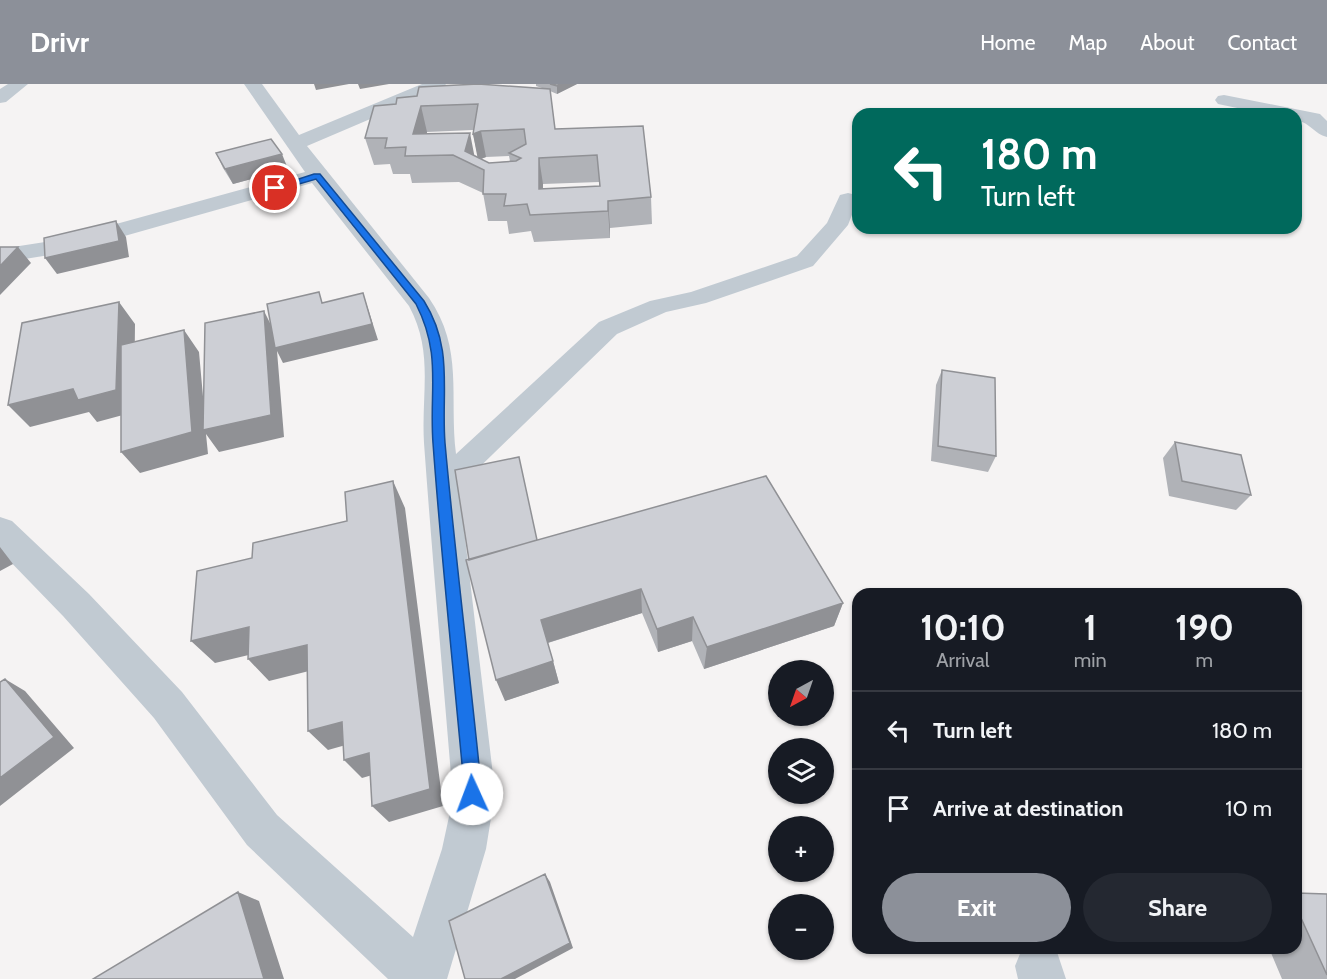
<!DOCTYPE html>
<meta charset="utf-8">
<style>
body{margin:0;font-family:Cabin,sans-serif;background:#242831;color:#f1f3f6;height:100vh;display:flex;flex-direction:column;font-size:22px;white-space:nowrap}
*{box-sizing:border-box;margin:0}
p{font-size:20px;color:#9ea1a6}
.icon{flex:none;width:33px;height:33px;fill:none;stroke:currentColor;stroke-width:2;stroke-linecap:round;stroke-linejoin:round}
.map{position:relative;flex:1;overflow:hidden}
.sheet{position:absolute;left:852px;top:504px;width:450px;height:366px;display:flex;flex-direction:column;background:#171b24;border-radius:18px;box-shadow:0 2px 4px #0004}
.sheet>*{flex:none}
.top-card{position:absolute;left:852px;top:24px;width:450px;height:126px;border-radius:18px;box-shadow:0 2px 4px #0004;background:#00695c;color:#fff;overflow:hidden}
.needle{width:39px;rotate:220deg}
.tools{position:absolute;left:768px;top:576px;display:grid;gap:12px}
.tools a{display:grid;place-items:center;width:66px;height:66px;border-radius:50%;background:#171b24;box-shadow:0 2px 4px #0004;font-size:30px}
.pin{position:absolute;display:grid;place-items:center;width:51px;height:51px;color:#fff;margin:-26px;border:3px solid #fff;border-radius:50%;box-shadow:0 2px 6px #0007}
.me{position:absolute;width:66px;margin:-33px;rotate:358deg;stroke-linejoin:round;filter:drop-shadow(0 0 4px #0008)}
.turn{display:flex;align-items:center;gap:21px;height:126px;padding:0 30px;font-size:27px}
.turn .icon{width:78px;height:78px;stroke-width:2.5}
.turn b{display:block;font-size:42px;line-height:51px}
.eta{display:flex;justify-content:space-evenly;align-items:center;height:102px;text-align:center}
.eta b{font-size:36px;font-weight:700;line-height:42px}
.primary-button{display:flex;gap:12px;margin-top:auto;padding:12px 30px}
.primary-button a{flex:1;height:69px;border-radius:36px;background:#8c9099;color:#fff;font-size:24px;font-weight:700;line-height:69px;text-align:center}
.primary-button a+a{background:#242831;color:#f1f3f6}
ul{padding:0;list-style:none}
li{display:flex;align-items:center;gap:18px;height:78px;padding:0 30px;border-top:2px solid #363941}
li div{flex:1}
li b{display:block;font-size:22px}
li em{font-style:normal}
header{display:flex;align-items:center;gap:36px;box-sizing:border-box;height:84px;padding:0 30px;background:#8c9099;color:#fff}
header strong{font-size:28px}
nav{display:flex;gap:33px;margin-inline-start:auto;font-size:21px}
.map>svg:first-child{display:block}
.lines{fill:none;stroke-linecap:round;stroke-linejoin:round}
.minor{fill:#c1cad2;fill-rule:evenodd}
.wall{fill:#b0b2b7;fill-rule:evenodd}
.shaded-wall{fill:#909195}
.building{fill:#cdcfd5;stroke:#909195;stroke-width:1.5;fill-rule:evenodd}
.route{fill:#1a73e8;stroke:#114b97;stroke-width:1.5}
</style>
<header>
<strong>Drivr</strong>
<nav><a>Home</a><a>Map</a><a>About</a><a>Contact</a></nav>
</header>
<div class="map">
<svg width="1327" height="895" viewBox="0 0 1327 895">
<rect width="100%" height="100%" fill="#f5f3f3"/>
<g class="lines">
<!-- minor -->
<path class="minor" d="M 8,0 L 28,0 L 6,18 L 0,19 L 0,5 Z
M 244,0 L 262,0 L 299,51 L 422,0 L 446,0 L 443,4 L 307,62 L 429,214 C 464,265 449,312 456,370 L 599,238 L 650,217 L 691,208 L 797,172 L 827,139 L 840,111 L 848,109 L 856,111 L 858,115 L 848,141 L 813,182 L 706,219 L 666,228 L 617,250 L 459,403 L 493,691 L 492,728 L 486,765 L 447,895 L 388,895 L 247,761 L 154,634 L 63,532 L 0,467 L 0,433 L 12,437 L 89,510 L 182,608 L 277,731 L 413,853 L 442,765 L 450,728 L 451,691 C 442,581 432,470 424,359 C 421,310 434,268 409,222 L 312,99 L 68,168 L 0,179 L 0,165 L 58,156 L 305,88 Z
M 1224,11 L 1320,30 L 1327,37 L 1327,53 C 1314,50 1311,39 1296,36 L 1296,30 L 1266,30 L 1218,20 L 1215,16 L 1218,12 Z
M 1025,864 L 1056,865 L 1066,895 L 1018,895 L 1015,882 L 1022,865 Z"/>
</g>
<!-- wall -->
<path class="wall" d="M 536,0 L 577,0 L 557,10 L 550,7 L 555,45 L 643,42 L 651,113 L 652,140 L 610,144 L 610,154 L 534,158 L 531,147 L 509,150 L 507,137 L 488,137 L 483,109 L 459,98 L 412,99 L 410,90 L 393,90 L 390,80 L 374,81 L 365,54 L 374,22 L 545,5 L 536,2 ZM 473,46 L 473,50 L 478,73 L 427,50 L 427,48 ZM 509,72 L 510,77 L 489,79 L 481,75 L 486,73 ZM 599,98 L 599,102 L 543,105 L 543,100 Z
M 216,69 L 288,85 L 233,100 L 223,84 Z
M 942,286 L 996,372 L 988,388 L 931,377 L 936,301 Z
M 1175,358 L 1251,411 L 1236,426 L 1169,412 L 1163,374 Z
M 537,456 L 843,519 L 834,542 L 704,585 L 692,557 L 658,568 L 642,529 L 548,559 L 559,599 L 505,617 Z
M 1296,809 L 1327,810 L 1327,895 L 1282,895 L 1269,864 L 1296,864 Z"/>
<!-- shaded-wall -->
<path class="shaded-wall" d="M 314,0 L 349,0 L 316,6 Z
M 358,0 L 389,0 L 360,5 Z
M 562,0 L 577,0 L 557,10 L 557,2 Z
M 421,22 L 427,48 L 421,72 L 413,50 Z
M 481,47 L 486,73 L 478,76 L 473,50 Z
M 470,49 L 475,75 L 465,67 Z
M 282,70 L 288,85 L 233,100 L 225,85 Z
M 539,74 L 543,100 L 542,132 L 539,105 Z
M 608,117 L 610,144 L 610,154 L 608,127 Z
M 116,137 L 126,153 L 129,173 L 57,190 L 45,174 Z
M 18,163 L 31,179 L 0,211 L 0,182 Z
M 363,209 L 378,256 L 283,279 L 277,267 L 284,353 L 219,368 L 206,350 L 208,370 L 140,389 L 121,368 L 184,246 L 199,268 L 206,346 L 264,227 L 275,249 Z
M 119,218 L 135,240 L 134,328 L 97,338 L 89,328 L 30,343 L 8,321 L 73,305 Z
M 393,397 L 405,424 L 443,722 L 389,738 L 372,722 Z
M 0,463 L 13,480 L 0,487 Z
M 641,505 L 642,529 L 547,559 L 541,536 Z
M 843,519 L 834,542 L 704,585 L 707,563 Z
M 693,533 L 692,557 L 658,568 L 657,545 Z
M 249,543 L 270,566 L 215,579 L 191,557 Z
M 307,561 L 325,583 L 269,597 L 248,575 Z
M 553,577 L 559,599 L 505,617 L 496,596 Z
M 5,595 L 25,607 L 74,664 L 0,722 L 0,694 Z
M 342,638 L 360,657 L 328,666 L 308,647 Z
M 369,669 L 386,687 L 362,694 L 344,676 Z
M 545,790 L 550,798 L 573,864 L 515,895 L 501,895 Z
M 238,808 L 259,817 L 284,895 L 264,895 Z"/>
<!-- building -->
<path class="building" d="M 478,0 L 550,5 L 555,45 L 643,42 L 651,113 L 608,117 L 608,127 L 530,131 L 527,120 L 504,122 L 506,110 L 483,110 L 484,86 L 453,71 L 405,72 L 406,63 L 385,64 L 387,54 L 365,54 L 374,22 L 396,20 L 397,14 L 417,12 L 419,3 ZM 478,20 L 473,50 L 481,47 L 524,45 L 526,60 L 509,69 L 521,74 L 516,77 L 489,79 L 465,67 L 470,49 L 413,50 L 421,22 ZM 597,71 L 600,102 L 539,105 L 539,74 Z
M 550,0 L 562,0 L 557,2 Z
M 271,55 L 282,70 L 225,85 L 216,69 Z
M 116,137 L 119,157 L 45,174 L 44,154 Z
M 0,163 L 18,163 L 0,182 Z
M 319,208 L 322,219 L 363,209 L 372,240 L 275,264 L 267,220 Z
M 119,218 L 116,306 L 78,316 L 73,305 L 8,321 L 22,239 Z
M 264,227 L 271,331 L 203,346 L 205,239 Z
M 184,246 L 192,348 L 121,368 L 121,261 Z
M 942,286 L 995,294 L 996,372 L 938,362 Z
M 1175,358 L 1241,371 L 1251,411 L 1182,397 Z
M 519,373 L 537,456 L 469,476 L 455,386 Z
M 766,392 L 843,519 L 707,563 L 693,533 L 657,545 L 641,505 L 541,536 L 553,577 L 496,596 L 466,476 Z
M 393,397 L 430,705 L 372,722 L 369,669 L 344,676 L 342,638 L 308,647 L 307,561 L 248,575 L 249,543 L 191,557 L 197,487 L 252,474 L 253,459 L 347,437 L 345,408 Z
M 5,595 L 54,653 L 0,694 L 0,598 Z
M 545,790 L 570,859 L 501,895 L 465,895 L 449,837 Z
M 238,808 L 264,895 L 93,895 Z
M 1296,809 L 1327,810 L 1327,891 L 1296,823 Z"/>
<!-- route -->
<path class="route" d="M 314,90 L 320,90 L 424,217 C 454,265 441,307 445,359 C 455,470 469,581 480,691 L 480,710 L 478,716 L 472,718 L 465,716 L 463,710 L 463,691 C 453,581 441,470 433,359 C 429,306 442,271 416,220 L 316,95 L 275,107 L 271,104 Z"/>
</svg>
<div class="tools">
<a><svg class="needle" viewBox="-14 -14 28 28"><path d="M0-13l5 13h-10z" fill="#e53935"/><path d="M0 13l5-13h-10z" fill="#9ea1a6"/></svg></a>
<a><svg class="icon" aria-label="layers" viewBox="0 0 24 24"><path d="M12 4l9 5-9 5-9-5zM3 14l9 5 9-5"/></svg></a>
<a>+</a>
<a>−</a>
</div>
<div class="pin" style="left:275px;top:104px;background:#d93025"><svg class="icon" aria-label="arrive" viewBox="0 0 24 24"><path d="M6 21V4h12l-3 4 3 4H6"/></svg></div>
<svg class="me" style="left:472px;top:710px" viewBox="-20 -20 40 40"><circle r="19" fill="#fff"/><path d="M0-13L10 11 0 6-10 11z" fill="#1a73e8"/></svg>
<div class="top-card">
<div class="turn"><svg class="icon" aria-label="left" viewBox="0 0 24 24"><path d="M17 20v-9H6M10 6l-5 5 5 5"/></svg><div><b>180 m</b>Turn left</div></div>
</div>
<section class="sheet">
<div class="eta">
<div><b>10:10</b><p>Arrival</p></div>
<div><b>1</b><p>min</p></div>
<div><b>190</b><p>m</p></div>
</div>
<ul>
<li><svg class="icon" aria-label="left" viewBox="0 0 24 24"><path d="M17 20v-9H6M10 6l-5 5 5 5"/></svg><div><b>Turn left</b></div><em>180 m</em></li>
<li><svg class="icon" aria-label="arrive" viewBox="0 0 24 24"><path d="M6 21V4h12l-3 4 3 4H6"/></svg><div><b>Arrive at destination</b></div><em>10 m</em></li>
</ul>
<div class="primary-button"><a>Exit</a><a>Share</a></div>
</section>
</div>
